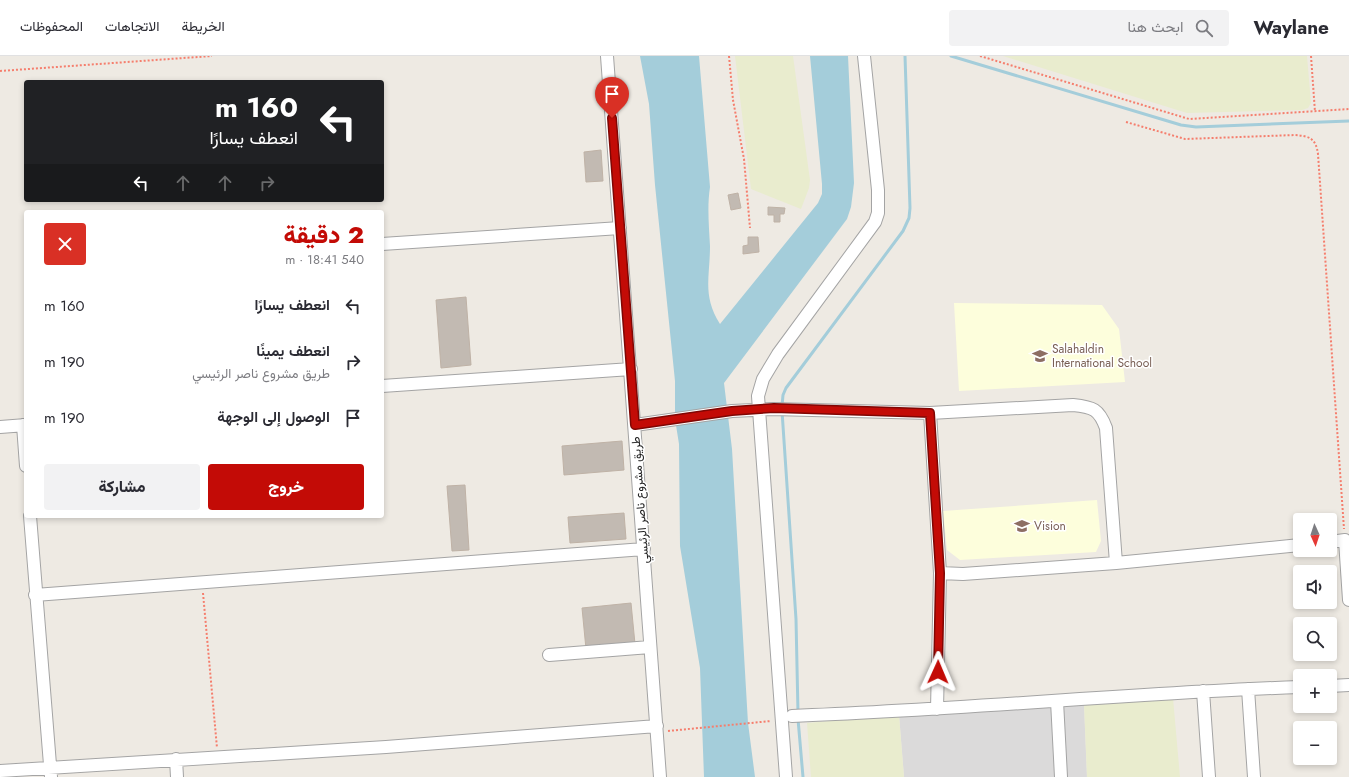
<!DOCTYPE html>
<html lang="ar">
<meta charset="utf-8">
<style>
body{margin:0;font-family:Jost,Vazirmatn,sans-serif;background:#f2f2f3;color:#2b2b33;direction:rtl;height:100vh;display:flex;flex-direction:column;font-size:15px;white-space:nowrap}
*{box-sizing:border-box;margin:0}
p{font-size:13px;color:#7c7c81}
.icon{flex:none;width:22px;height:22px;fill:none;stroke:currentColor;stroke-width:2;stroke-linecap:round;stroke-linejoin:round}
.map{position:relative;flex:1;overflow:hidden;direction:ltr}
.sheet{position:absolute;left:24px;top:154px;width:360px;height:308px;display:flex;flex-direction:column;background:#fff;border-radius:4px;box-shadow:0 2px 6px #0003;direction:rtl}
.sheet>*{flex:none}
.top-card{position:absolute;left:24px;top:24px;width:360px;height:122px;border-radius:4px;box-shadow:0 2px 6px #0003;direction:rtl;background:#202124;color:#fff;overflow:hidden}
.needle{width:26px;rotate:177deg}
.fabs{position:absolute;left:1293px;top:457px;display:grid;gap:8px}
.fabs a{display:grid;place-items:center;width:44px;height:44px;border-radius:4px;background:#fff;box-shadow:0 2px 6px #0003;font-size:20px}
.pin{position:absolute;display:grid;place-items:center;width:34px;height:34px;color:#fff;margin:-41px -17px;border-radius:50% 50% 50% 0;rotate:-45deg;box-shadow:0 0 4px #0007}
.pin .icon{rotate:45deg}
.me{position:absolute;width:44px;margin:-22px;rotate:1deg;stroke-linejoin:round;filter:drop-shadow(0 0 3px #0008)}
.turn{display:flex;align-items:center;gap:14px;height:84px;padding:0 20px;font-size:18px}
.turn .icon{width:52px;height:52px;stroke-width:2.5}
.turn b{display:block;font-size:28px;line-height:34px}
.lanes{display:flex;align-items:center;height:38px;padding:0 20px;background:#0003;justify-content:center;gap:20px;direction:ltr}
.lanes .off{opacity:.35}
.round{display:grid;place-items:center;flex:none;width:42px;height:42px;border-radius:4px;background:#f2f2f3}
.head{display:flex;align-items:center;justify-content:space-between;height:68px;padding:0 20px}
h1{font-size:24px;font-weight:800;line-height:30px;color:#c30b06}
.cta{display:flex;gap:8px;margin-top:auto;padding:8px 20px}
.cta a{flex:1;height:46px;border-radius:4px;background:#c30b06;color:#fff;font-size:16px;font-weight:800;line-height:46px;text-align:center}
.cta a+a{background:#f2f2f3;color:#2b2b33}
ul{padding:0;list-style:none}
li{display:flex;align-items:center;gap:12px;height:56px;padding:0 20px}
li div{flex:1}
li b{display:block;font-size:15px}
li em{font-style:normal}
header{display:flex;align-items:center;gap:24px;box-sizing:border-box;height:56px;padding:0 20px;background:#fff;border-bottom:1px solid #e1e1e2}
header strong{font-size:19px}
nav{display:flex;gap:22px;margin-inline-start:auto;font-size:14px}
.search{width:280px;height:36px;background:#f2f2f3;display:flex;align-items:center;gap:10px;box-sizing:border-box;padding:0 14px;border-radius:4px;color:#7c7c81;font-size:15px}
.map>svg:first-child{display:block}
.residential{fill:#dbdada}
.education{fill:#fdfedc}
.farmland{fill:#e9ecce}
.water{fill:#a4cdda}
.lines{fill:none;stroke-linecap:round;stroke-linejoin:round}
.stream{stroke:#a4cdda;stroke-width:3}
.building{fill:#c2bab2;stroke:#bfb2a6}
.minor-casing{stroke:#a4a4a4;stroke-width:14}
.path{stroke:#f57e6d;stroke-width:2;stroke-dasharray:2 2;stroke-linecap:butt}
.minor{stroke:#fff;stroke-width:12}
.route-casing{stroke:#7f0704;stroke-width:10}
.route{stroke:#c30b06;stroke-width:7}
.labels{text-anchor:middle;stroke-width:3;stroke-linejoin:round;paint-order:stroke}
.education-label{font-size:12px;fill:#785e54;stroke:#fff;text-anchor:start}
.street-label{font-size:12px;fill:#1d1d1d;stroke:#fff}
</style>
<header>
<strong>Waylane</strong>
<div class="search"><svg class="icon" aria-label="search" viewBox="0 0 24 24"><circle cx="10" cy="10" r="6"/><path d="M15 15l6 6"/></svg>ابحث هنا</div>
<nav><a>الخريطة</a><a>الاتجاهات</a><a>المحفوظات</a></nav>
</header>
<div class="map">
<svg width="1349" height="721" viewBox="0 0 1349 721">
<rect width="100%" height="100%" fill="#eeeae3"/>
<!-- residential -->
<path class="residential" d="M 1084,648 L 1087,721 L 904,721 L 899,659 Z"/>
<!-- education -->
<path class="education" d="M 954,247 L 1102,249 L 1119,273 L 1125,326 L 959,335 Z
M 1097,444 L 1101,485 L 1096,496 L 960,504 L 947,494 L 943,455 Z"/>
<!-- farmland -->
<path class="farmland" d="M 735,0 L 793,0 L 810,124 L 809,132 L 801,153 L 751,133 Z
M 1003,0 L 1307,0 L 1311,47 L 1308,52 L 1302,54 L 1187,57 Z
M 1173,642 L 1180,721 L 1087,721 L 1084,648 Z
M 899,659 L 904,721 L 811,721 L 807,667 Z"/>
<!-- water -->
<path class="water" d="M 640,0 L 699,0 L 710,131 C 707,150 709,171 710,190 C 710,221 702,239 720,268 L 818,147 L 822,138 L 822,128 L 810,0 L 848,0 L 854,127 L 851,151 L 847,163 L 724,327 L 732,393 L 748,667 L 755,721 L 704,721 L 700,612 L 680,490 L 679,388 L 675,363 L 675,325 L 655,129 L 649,48 Z"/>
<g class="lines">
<!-- stream -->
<path class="stream" d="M 951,0 L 1181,69 L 1196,71 L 1349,65
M 782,350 L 783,339 L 786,332 L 903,175 L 909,162 L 910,152 L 905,0
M 782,355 L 796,563 L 798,657
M 798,663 L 803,721"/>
</g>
<!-- building -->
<path class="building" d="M 601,94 L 603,125 L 586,126 L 584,96 Z
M 738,137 L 741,152 L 731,154 L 728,139 Z
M 768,151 L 785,152 L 784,158 L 780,158 L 780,166 L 774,166 L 774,159 L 768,159 Z
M 748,181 L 758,181 L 759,196 L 743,198 L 743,190 L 748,189 Z
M 466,241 L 471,309 L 441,312 L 436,244 Z
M 622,385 L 624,414 L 564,419 L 562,390 Z
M 465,429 L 469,494 L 452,495 L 447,430 Z
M 624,457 L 626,483 L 570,487 L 568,461 Z
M 631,547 L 635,588 L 586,593 L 582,552 Z"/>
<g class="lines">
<!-- minor casing -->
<g class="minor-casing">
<path id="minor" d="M 607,0 L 660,721
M 382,188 L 620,172
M 382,330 L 631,313
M 930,357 L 940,517 L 937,653
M 23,369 L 26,410
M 635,369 L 732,355 L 773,353 L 930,357 L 1073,349 C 1093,351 1099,353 1106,372 L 1116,507
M 0,371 L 26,369
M 30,460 L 51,721
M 1330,486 L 1345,484 L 1349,544
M 940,517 L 963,518 L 1116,507 L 1300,489
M 35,539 L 644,493
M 549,599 L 650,591
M 1330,630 L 1349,629
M 1248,633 L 1254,721
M 1203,635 L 1209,721
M 1057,645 L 1061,721
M 792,660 C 961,654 1130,637 1300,631
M 176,703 L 177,721
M 0,715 L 386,691 L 657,670
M 786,721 L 758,340 L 763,323 L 778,298 L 875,166 L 878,157 L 878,134 L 864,0"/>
</g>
<!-- path -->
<path class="path" d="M 729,0 L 733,44 L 744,103 L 750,172
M 980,0 L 1189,63 L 1349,53
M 1311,0 L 1315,56
M 0,15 L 212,0
M 1126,66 L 1185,83 L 1295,79 C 1310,80 1316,83 1318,98 L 1344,473
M 203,537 L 217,692
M 668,675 L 771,665"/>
<!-- minor -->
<use href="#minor" class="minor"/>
</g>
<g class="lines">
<!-- route casing -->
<g class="route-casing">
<path id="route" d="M 612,62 L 635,369 L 732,355 L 774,352 L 930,357 L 940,517 L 938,616"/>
</g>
<!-- route -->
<use href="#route" class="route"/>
</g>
<!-- icons -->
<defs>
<g id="school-bare" transform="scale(1.2)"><path d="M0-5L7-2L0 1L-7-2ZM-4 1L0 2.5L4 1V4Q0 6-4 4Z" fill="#8d6e63" stroke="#fff" stroke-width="2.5" paint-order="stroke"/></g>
</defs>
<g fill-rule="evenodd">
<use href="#school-bare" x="1040" y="300"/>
<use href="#school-bare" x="1022" y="470"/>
</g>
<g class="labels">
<!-- education labels -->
<g class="education-label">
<text x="1052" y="297">Salahaldin<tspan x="1052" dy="14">International School</tspan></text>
<text x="1034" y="474">Vision</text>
</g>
<!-- street labels -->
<g class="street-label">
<text transform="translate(640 444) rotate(-94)" y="4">طريق مشروع ناصر الرئيسي</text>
</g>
</g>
</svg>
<div class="fabs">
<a><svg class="needle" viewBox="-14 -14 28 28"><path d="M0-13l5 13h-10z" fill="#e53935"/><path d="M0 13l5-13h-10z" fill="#7c7c81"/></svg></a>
<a><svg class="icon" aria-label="sound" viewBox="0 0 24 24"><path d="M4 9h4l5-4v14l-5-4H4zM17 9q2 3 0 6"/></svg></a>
<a><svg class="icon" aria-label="search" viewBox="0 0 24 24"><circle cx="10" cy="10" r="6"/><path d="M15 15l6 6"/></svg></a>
<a>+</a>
<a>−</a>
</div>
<div class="pin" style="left:612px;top:62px;background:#d93025"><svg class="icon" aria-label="arrive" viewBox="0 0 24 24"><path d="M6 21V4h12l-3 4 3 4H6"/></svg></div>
<svg class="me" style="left:938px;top:616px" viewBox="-20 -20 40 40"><path d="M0-17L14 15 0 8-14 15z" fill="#c30b06" stroke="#fff" stroke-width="4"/></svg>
<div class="top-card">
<div class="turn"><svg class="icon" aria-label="left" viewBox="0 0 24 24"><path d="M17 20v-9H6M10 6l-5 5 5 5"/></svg><div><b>160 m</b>انعطف يسارًا</div></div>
<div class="lanes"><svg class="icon" aria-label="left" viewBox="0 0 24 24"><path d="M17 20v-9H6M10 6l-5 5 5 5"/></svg><svg class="icon off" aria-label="ahead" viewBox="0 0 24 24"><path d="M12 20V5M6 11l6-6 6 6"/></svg><svg class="icon off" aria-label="ahead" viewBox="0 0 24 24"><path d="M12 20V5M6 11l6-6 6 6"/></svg><svg class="icon off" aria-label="right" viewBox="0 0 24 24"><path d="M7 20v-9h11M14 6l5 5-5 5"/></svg></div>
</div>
<section class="sheet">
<div class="head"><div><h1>2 دقيقة</h1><p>540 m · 18:41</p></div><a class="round" style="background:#d93025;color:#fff"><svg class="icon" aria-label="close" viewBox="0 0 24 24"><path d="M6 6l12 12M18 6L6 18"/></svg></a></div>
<ul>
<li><svg class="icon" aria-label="left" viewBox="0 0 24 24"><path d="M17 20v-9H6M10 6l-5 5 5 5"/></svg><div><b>انعطف يسارًا</b></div><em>160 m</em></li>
<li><svg class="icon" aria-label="right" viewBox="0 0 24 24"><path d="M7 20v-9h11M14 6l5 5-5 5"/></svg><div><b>انعطف يمينًا</b><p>طريق مشروع ناصر الرئيسي</p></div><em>190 m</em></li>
<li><svg class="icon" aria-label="arrive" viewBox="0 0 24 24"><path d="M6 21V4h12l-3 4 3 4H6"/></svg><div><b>الوصول إلى الوجهة</b></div><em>190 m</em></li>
</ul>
<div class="cta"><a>خروج</a><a>مشاركة</a></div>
</section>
</div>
